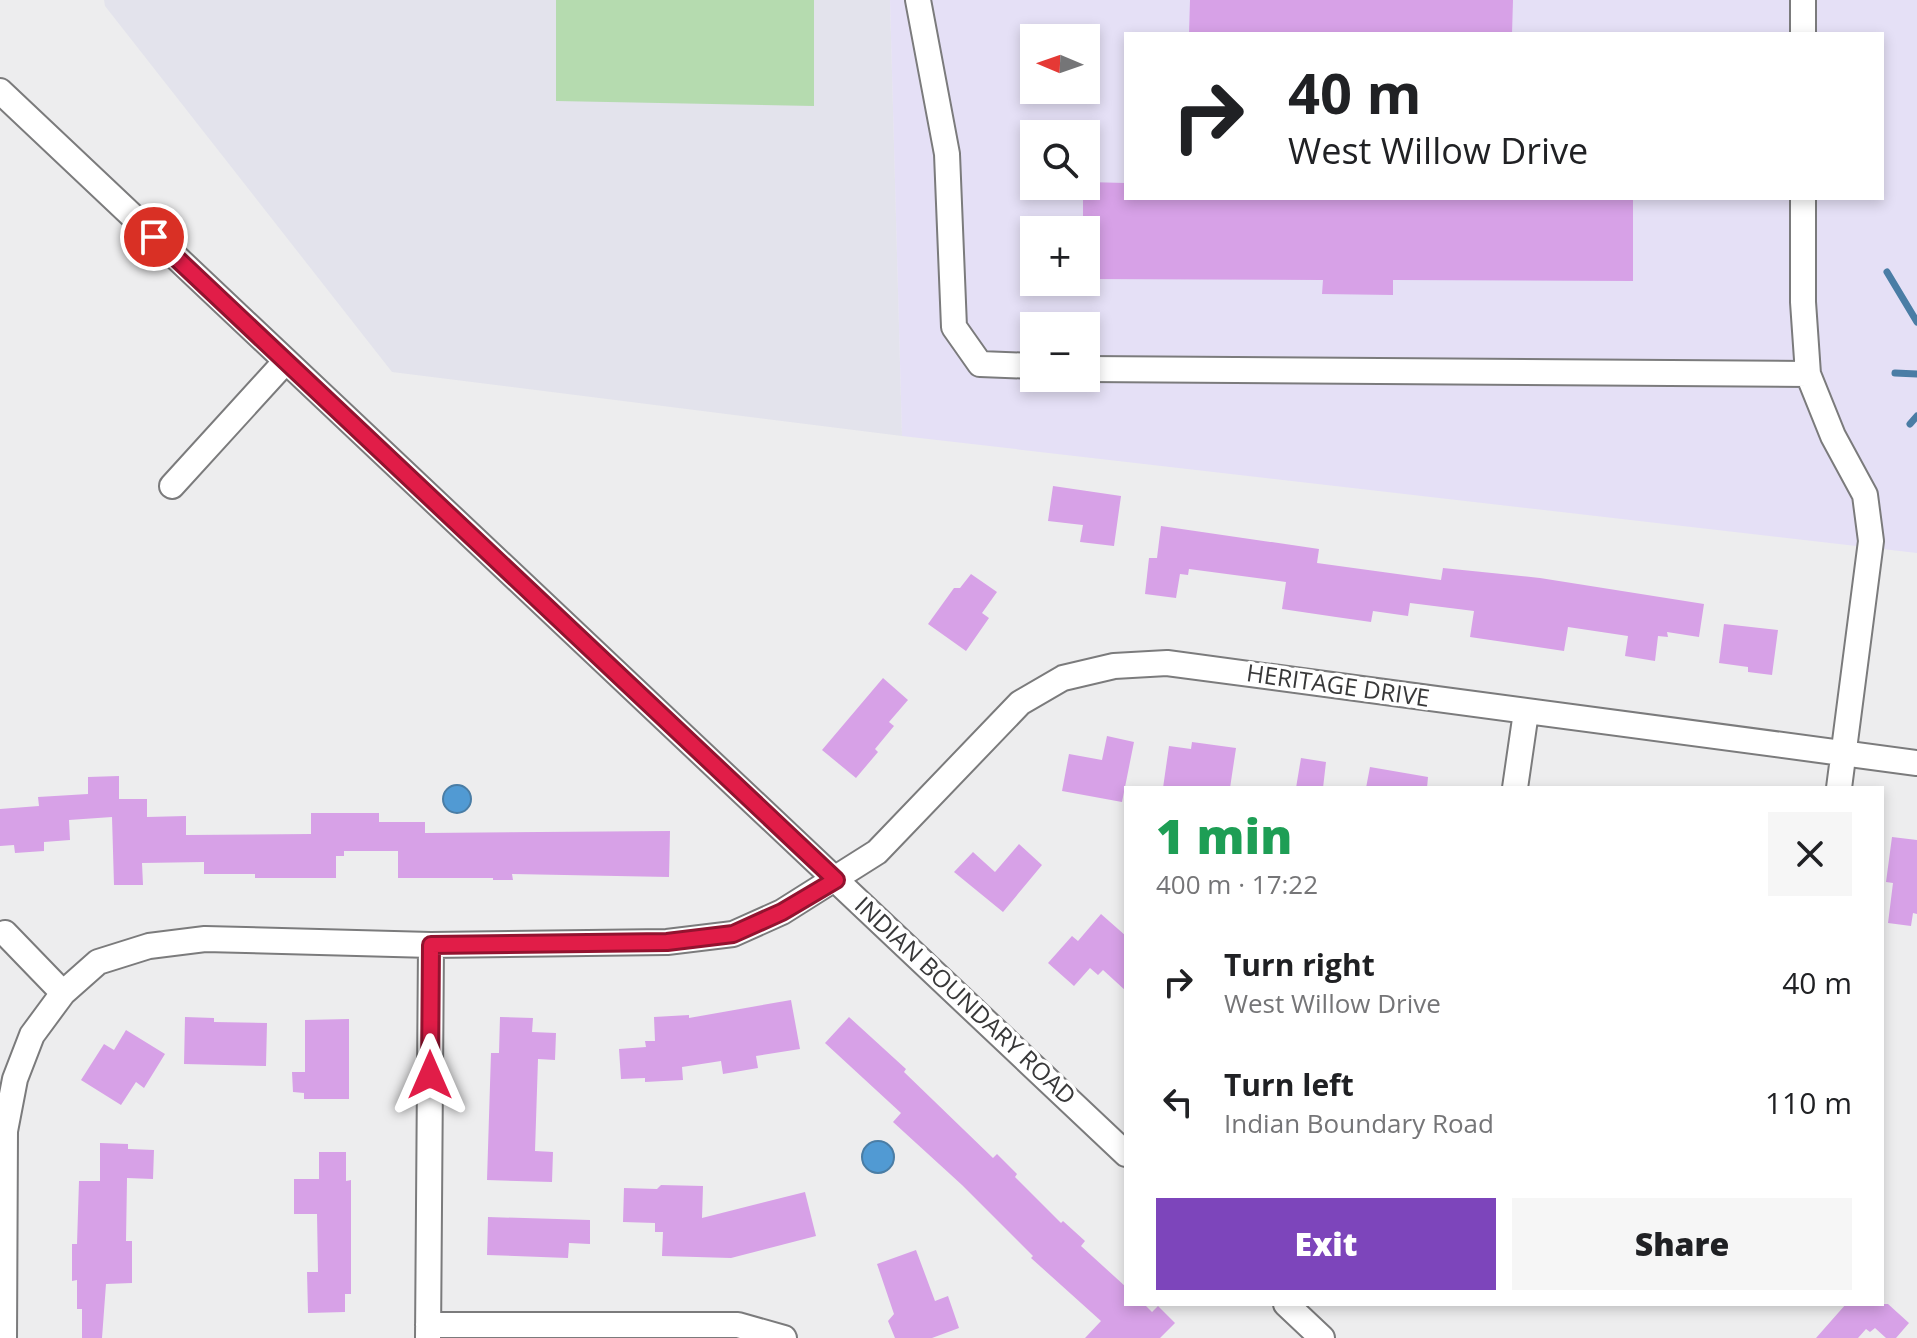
<!DOCTYPE html>
<meta charset="utf-8">
<style>
body{margin:0;font-family:"Open Sans",sans-serif;background:#f6f6f6;color:#202124;height:100vh;display:flex;flex-direction:column;font-size:30px;white-space:nowrap}
*{box-sizing:border-box;margin:0}
p{font-size:26px;color:#757577}
.icon{flex:none;width:44px;height:44px;fill:none;stroke:currentColor;stroke-width:2;stroke-linecap:round;stroke-linejoin:round}
.map{position:relative;flex:1;overflow:hidden}
.panel{position:absolute;left:1124px;top:786px;width:760px;height:520px;display:flex;flex-direction:column;background:#fff;border-radius:0px;box-shadow:0 4px 12px #0003}
.panel>*{flex:none}
.guide{position:absolute;left:1124px;top:32px;width:760px;height:168px;border-radius:0px;box-shadow:0 4px 12px #0003;background:#fff;color:#202124;overflow:hidden}
.needle{width:52px;rotate:272deg}
.buttons{position:absolute;left:1020px;top:24px;display:grid;gap:16px}
.buttons a{display:grid;place-items:center;width:80px;height:80px;border-radius:0px;background:#fff;box-shadow:0 4px 12px #0003;font-size:40px}
.pin{position:absolute;display:grid;place-items:center;width:68px;height:68px;color:#fff;margin:-34px;border:4px solid #fff;border-radius:50%;box-shadow:0 2px 8px #0007}
.me{position:absolute;width:88px;margin:-44px;rotate:0deg;stroke-linejoin:round;filter:drop-shadow(0 0 6px #0008)}
.turn{display:flex;align-items:center;gap:28px;height:168px;padding:0 32px;font-size:36px}
.turn .icon{width:104px;height:104px;stroke-width:2.5}
.turn b{display:block;font-size:56px;line-height:68px}
.round{display:grid;place-items:center;flex:none;width:84px;height:84px;border-radius:0px;background:#f6f6f6}
.summary{display:flex;align-items:center;justify-content:space-between;height:136px;padding:0 32px}
h1{font-size:48px;font-weight:800;line-height:60px;color:#1e9e55}
.cta{display:flex;gap:16px;margin-top:auto;padding:16px 32px}
.cta a{flex:1;height:92px;border-radius:0px;background:#7d45bb;color:#fff;font-size:32px;font-weight:800;line-height:92px;text-align:center}
.cta a+a{background:#f6f6f6;color:#202124}
ul{padding:0;list-style:none}
li{display:flex;align-items:center;gap:24px;height:120px;padding:0 32px}
li div{flex:1}
li b{display:block;font-size:30px}
li em{font-style:normal}
.map>svg:first-child{display:block}
.built{fill:#e3e3ec}
.education{fill:#e5e0f6;fill-rule:evenodd}
.green{fill:#b5dbaf}
.water{fill:#519ad3;stroke:#4a7da5;stroke-width:2}
.lines{fill:none;stroke-linecap:round;stroke-linejoin:round}
.stream{stroke:#4a7da5;stroke-width:7}
.building{fill:#d7a1e7}
.minor-casing{stroke:#7b7b7c;stroke-width:28}
.minor{stroke:#fff;stroke-width:24}
.route-casing{stroke:#92132f;stroke-width:20}
.route{stroke:#e11d48;stroke-width:14}
.labels{text-anchor:middle;stroke-width:7;stroke-linejoin:round;paint-order:stroke}
.street-label{font-size:24px;fill:#383839;stroke:#fff}
</style>
<div class="map">
<svg width="1917" height="1338" viewBox="0 0 1917 1338">
<rect width="100%" height="100%" fill="#ededee"/>
<!-- built -->
<path class="built" d="M 104,0 L 890,0 L 902,436 L 392,372 L 105,6 Z"/>
<!-- education -->
<path class="education" d="M 890,0 L 1917,0 L 1917,553 L 902,436 ZM 1126,34 L 1882,34 L 1882,198 L 1126,198 ZM 1034,38 L 1086,38 L 1086,90 L 1034,90 ZM 1034,134 L 1086,134 L 1086,186 L 1034,186 ZM 1034,230 L 1086,230 L 1086,282 L 1034,282 ZM 1034,326 L 1086,326 L 1086,378 L 1034,378 Z"/>
<!-- green -->
<path class="green" d="M 556,0 L 814,0 L 814,106 L 556,101 Z"/>
<!-- water -->
<path class="water" d="M443 799a14 14 0 1 1 28 0a14 14 0 1 1-28 0Z
M862 1157a16 16 0 1 1 32 0a16 16 0 1 1-32 0Z"/>
<g class="lines">
<!-- stream -->
<path class="stream" d="M 1887,272 L 1917,322
M 1895,373 L 1917,374
M 1910,424 L 1917,416"/>
</g>
<!-- building -->
<path class="building" d="M 1190,0 L 1513,0 L 1512,34 L 1189,34 Z
M 1086,182 L 1126,183 L 1126,198 L 1633,198 L 1633,281 L 1393,280 L 1393,295 L 1322,294 L 1323,280 L 1086,279 L 1086,230 L 1083,230 L 1083,186 Z
M 1053,486 L 1121,496 L 1114,546 L 1080,542 L 1083,525 L 1048,521 Z
M 1161,526 L 1319,549 L 1317,563 L 1441,580 L 1443,568 L 1540,578 L 1704,604 L 1699,637 L 1667,632 L 1668,637 L 1658,636 L 1655,661 L 1625,656 L 1628,636 L 1568,627 L 1564,651 L 1470,637 L 1474,611 L 1410,603 L 1408,616 L 1373,611 L 1371,622 L 1336,617 L 1282,609 L 1286,582 L 1189,569 L 1188,575 L 1180,574 L 1176,598 L 1145,594 L 1149,558 L 1157,558 Z
M 971,574 L 997,592 L 982,613 L 989,618 L 966,651 L 928,624 L 954,588 L 960,588 Z
M 1724,624 L 1778,630 L 1772,675 L 1748,672 L 1748,667 L 1719,663 Z
M 883,678 L 908,700 L 889,722 L 894,726 L 875,749 L 878,752 L 856,778 L 822,750 Z
M 1107,736 L 1134,742 L 1122,802 L 1062,791 L 1069,754 L 1102,760 Z
M 1192,742 L 1236,748 L 1230,788 L 1163,788 L 1169,746 L 1191,749 Z
M 1301,758 L 1326,762 L 1323,788 L 1296,788 Z
M 1370,767 L 1428,777 L 1427,788 L 1366,788 Z
M 119,776 L 119,799 L 147,799 L 147,817 L 186,816 L 186,835 L 311,834 L 311,813 L 379,813 L 379,822 L 425,822 L 425,833 L 670,831 L 669,877 L 512,874 L 513,880 L 493,880 L 493,878 L 398,878 L 398,851 L 344,851 L 344,856 L 336,856 L 336,878 L 255,878 L 255,874 L 204,874 L 204,862 L 142,863 L 143,885 L 114,885 L 112,817 L 69,820 L 70,840 L 44,842 L 44,851 L 15,853 L 14,845 L 0,846 L 0,809 L 39,806 L 38,797 L 88,794 L 88,777 Z
M 1892,837 L 1917,840 L 1917,914 L 1913,913 L 1911,926 L 1888,923 L 1893,883 L 1886,882 Z
M 1019,844 L 1042,865 L 1003,912 L 954,872 L 973,852 L 995,872 Z
M 1101,914 L 1126,936 L 1126,991 L 1103,970 L 1098,975 L 1090,968 L 1074,986 L 1048,963 L 1072,936 L 1078,941 Z
M 791,1000 L 800,1049 L 756,1056 L 758,1068 L 723,1074 L 721,1061 L 682,1067 L 683,1080 L 645,1082 L 645,1078 L 621,1079 L 619,1049 L 646,1047 L 645,1041 L 655,1041 L 654,1017 L 689,1015 L 689,1018 Z
M 185,1017 L 214,1018 L 214,1022 L 267,1023 L 266,1066 L 184,1064 Z
M 500,1017 L 533,1018 L 532,1032 L 556,1033 L 555,1060 L 538,1059 L 535,1151 L 553,1152 L 552,1182 L 487,1180 L 491,1053 L 499,1053 Z
M 849,1017 L 906,1069 L 904,1072 L 993,1158 L 997,1154 L 1017,1174 L 1015,1177 L 1061,1223 L 1063,1221 L 1085,1241 L 1081,1246 L 1126,1287 L 1126,1304 L 1144,1304 L 1152,1312 L 1158,1306 L 1175,1323 L 1160,1338 L 1085,1338 L 1101,1321 L 1031,1258 L 1033,1256 L 962,1185 L 893,1122 L 901,1113 L 825,1043 Z
M 349,1019 L 349,1099 L 304,1099 L 304,1093 L 293,1092 L 292,1072 L 305,1072 L 305,1020 Z
M 126,1030 L 165,1054 L 144,1088 L 136,1082 L 121,1105 L 81,1080 L 104,1044 L 114,1050 Z
M 100,1143 L 128,1144 L 128,1149 L 154,1150 L 153,1179 L 127,1178 L 126,1241 L 132,1241 L 132,1283 L 106,1284 L 102,1338 L 82,1338 L 82,1309 L 77,1309 L 77,1280 L 72,1281 L 72,1244 L 77,1244 L 79,1181 L 100,1181 Z
M 319,1152 L 346,1152 L 346,1181 L 351,1180 L 351,1294 L 345,1294 L 345,1312 L 308,1313 L 307,1272 L 318,1272 L 317,1214 L 294,1214 L 294,1179 L 319,1179 Z
M 661,1185 L 703,1186 L 702,1218 L 805,1192 L 816,1236 L 731,1258 L 662,1256 L 663,1232 L 655,1232 L 655,1223 L 623,1222 L 624,1188 L 657,1189 Z
M 488,1217 L 590,1220 L 590,1244 L 569,1243 L 568,1258 L 487,1255 Z
M 916,1250 L 935,1301 L 948,1296 L 959,1328 L 932,1338 L 895,1338 L 888,1321 L 894,1314 L 877,1264 Z
M 1846,1304 L 1888,1304 L 1909,1323 L 1896,1338 L 1886,1338 L 1875,1328 L 1870,1332 L 1866,1329 L 1858,1338 L 1816,1338 Z"/>
<g class="lines">
<!-- minor casing -->
<g class="minor-casing">
<path id="minor" d="M 918,0 L 947,154 L 954,327 L 980,364 L 1034,366
M 1803,34 L 1803,0
M 0,91 L 1126,1154
M 1803,198 L 1803,302 L 1808,374 L 1833,436 L 1865,495 L 1871,541 L 1839,788
M 1086,369 L 1808,374
M 172,486 L 285,362
M 1515,788 L 1526,712
M 5,933 L 63,993
M 1286,1304 L 1322,1338
M 428,1325 L 738,1325 L 784,1338
M 4,1338 L 5,1131 L 15,1079 L 32,1035 L 63,993 L 98,962 L 149,946 L 205,939 L 431,945 L 667,942 L 733,934 L 782,912 L 877,852 L 1020,703 L 1063,678 L 1114,666 L 1167,663 L 1917,763
M 428,1338 L 431,945"/>
</g>
<!-- minor -->
<use href="#minor" class="minor"/>
</g>
<g class="lines">
<!-- route casing -->
<g class="route-casing">
<path id="route" d="M 154,237 L 836,880 L 782,912 L 733,934 L 667,942 L 431,945 L 430,1075"/>
</g>
<!-- route -->
<use href="#route" class="route"/>
</g>
<g class="labels">
<!-- street labels -->
<g class="street-label">
<text transform="translate(1338 686) rotate(8)" y="8">HERITAGE DRIVE</text>
<text transform="translate(965 1001) rotate(43)" y="8">INDIAN BOUNDARY ROAD</text>
</g>
</g>
</svg>
<div class="buttons">
<a><svg class="needle" viewBox="-14 -14 28 28"><path d="M0-13l5 13h-10z" fill="#e53935"/><path d="M0 13l5-13h-10z" fill="#757577"/></svg></a>
<a><svg class="icon" aria-label="search" viewBox="0 0 24 24"><circle cx="10" cy="10" r="6"/><path d="M15 15l6 6"/></svg></a>
<a>+</a>
<a>−</a>
</div>
<div class="pin" style="left:154px;top:237px;background:#d93025"><svg class="icon" aria-label="arrive" viewBox="0 0 24 24"><path d="M6 21V4h12l-3 4 3 4H6"/></svg></div>
<svg class="me" style="left:430px;top:1075px" viewBox="-20 -20 40 40"><path d="M0-17L14 15 0 8-14 15z" fill="#e11d48" stroke="#fff" stroke-width="4"/></svg>
<div class="guide">
<div class="turn"><svg class="icon" aria-label="right" viewBox="0 0 24 24"><path d="M7 20v-9h11M14 6l5 5-5 5"/></svg><div><b>40 m</b>West Willow Drive</div></div>
</div>
<section class="panel">
<div class="summary"><div><h1>1 min</h1><p>400 m · 17:22</p></div><a class="round"><svg class="icon" aria-label="close" viewBox="0 0 24 24"><path d="M6 6l12 12M18 6L6 18"/></svg></a></div>
<ul>
<li><svg class="icon" aria-label="right" viewBox="0 0 24 24"><path d="M7 20v-9h11M14 6l5 5-5 5"/></svg><div><b>Turn right</b><p>West Willow Drive</p></div><em>40 m</em></li>
<li><svg class="icon" aria-label="left" viewBox="0 0 24 24"><path d="M17 20v-9H6M10 6l-5 5 5 5"/></svg><div><b>Turn left</b><p>Indian Boundary Road</p></div><em>110 m</em></li>
</ul>
<div class="cta"><a>Exit</a><a>Share</a></div>
</section>
</div>
